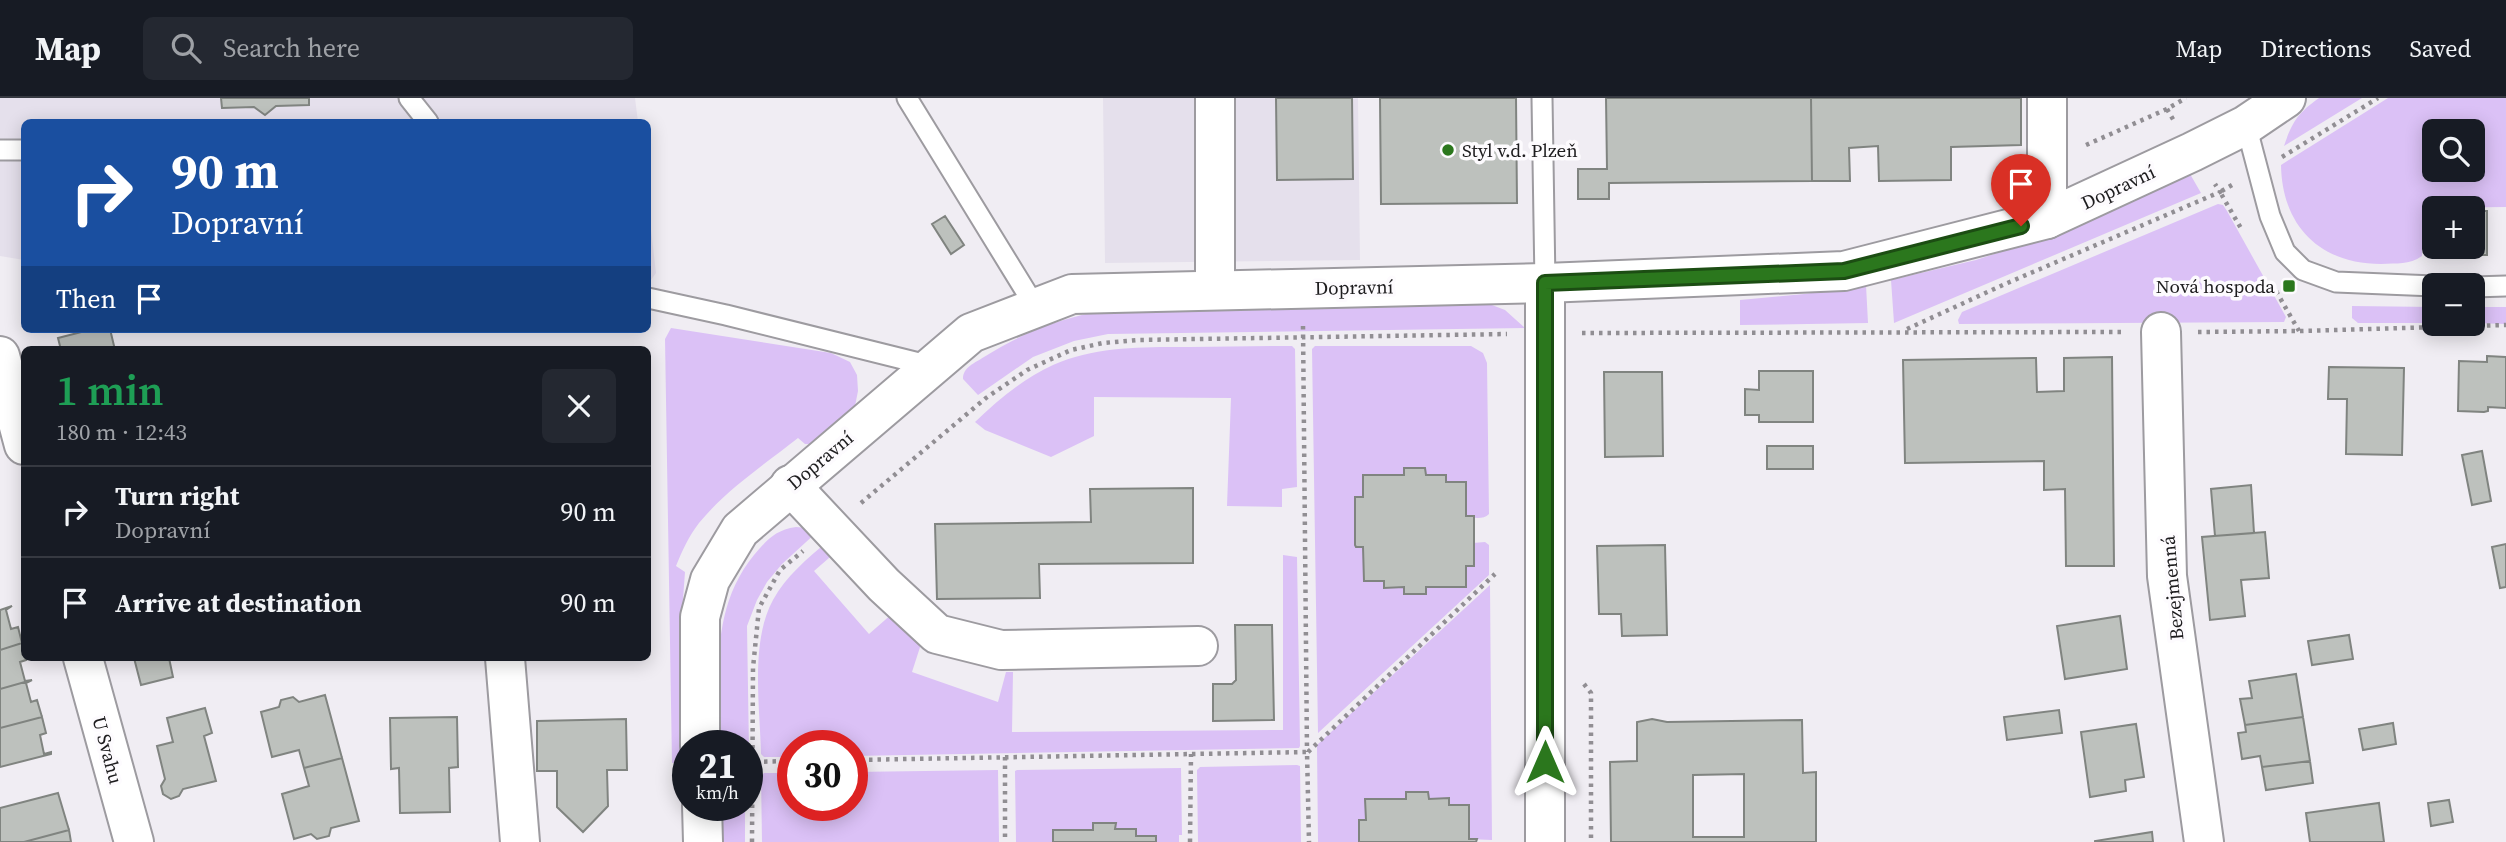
<!DOCTYPE html>
<meta charset="utf-8">
<style>
body{margin:0;font-family:"Source Serif 4",serif;background:#242831;color:#f1f3f6;height:100vh;display:flex;flex-direction:column;font-size:26px;white-space:nowrap}
*{box-sizing:border-box;margin:0}
p{font-size:23px;color:#9ea1a6}
.icon{flex:none;width:38px;height:38px;fill:none;stroke:currentColor;stroke-width:2;stroke-linecap:round;stroke-linejoin:round}
.map{position:relative;flex:1;overflow:hidden}
.panel{position:absolute;left:21px;top:248px;width:630px;height:315px;display:flex;flex-direction:column;background:#171b24;border-radius:10px;box-shadow:0 4px 18px #0003}
.panel>*{flex:none}
.banner{position:absolute;left:21px;top:21px;width:630px;height:214px;border-radius:10px;box-shadow:0 4px 18px #0003;background:#1a4fa0;color:#fff;overflow:hidden}
.tools{position:absolute;left:2422px;top:21px;display:grid;gap:14px}
.tools a{display:grid;place-items:center;width:63px;height:63px;border-radius:10px;background:#171b24;box-shadow:0 4px 18px #0003;font-size:35px}
.speed{position:absolute;left:672px;top:632px;display:flex;gap:14px;font-size:35px;font-weight:700;text-align:center}
.speed>*{display:grid;place-content:center;width:91px;height:91px;border-radius:50%;background:#171b24;box-shadow:0 4px 18px #0003;line-height:1}
.speed small{font-size:18px;font-weight:400}
.speed .limit{border:10px solid #d22;background:#fff;color:#111}
.pin{position:absolute;display:grid;place-items:center;width:60px;height:60px;color:#fff;margin:-72px -30px;border-radius:50% 50% 50% 0;rotate:-45deg;box-shadow:0 0 7px #0007}
.pin .icon{rotate:45deg}
.me{position:absolute;width:77px;margin:-38px;rotate:0deg;stroke-linejoin:round;filter:drop-shadow(0 0 5px #0008)}
.turn{display:flex;align-items:center;gap:24px;height:147px;padding:0 35px;font-size:32px}
.turn .icon{width:91px;height:91px;stroke-width:2.5}
.turn b{display:block;font-size:49px;line-height:60px}
.then{display:flex;align-items:center;height:66px;padding:0 35px;background:#0003;gap:14px;font-size:26px}
.round{display:grid;place-items:center;flex:none;width:74px;height:74px;border-radius:10px;background:#242831}
.summary{display:flex;align-items:center;justify-content:space-between;height:119px;padding:0 35px}
h1{font-size:42px;font-weight:600;line-height:52px;color:#1e9e55}
ul{padding:0;list-style:none}
li{display:flex;align-items:center;gap:21px;height:91px;padding:0 35px;border-top:2px solid #363941}
li div{flex:1}
li b{display:block;font-size:26px}
li em{font-style:normal}
header{display:flex;align-items:center;gap:42px;box-sizing:border-box;height:98px;padding:0 35px;background:#171b24;border-bottom:2px solid #363941}
header strong{font-size:33px}
nav{display:flex;gap:38px;margin-inline-start:auto;font-size:24px}
.search{width:490px;height:63px;background:#242831;display:flex;align-items:center;gap:18px;box-sizing:border-box;padding:0 24px;border-radius:10px;color:#9ea1a6;font-size:26px}
.map>svg:first-child{display:block}
.built{fill:#e5e0ec}
.green{fill:#dbc1f6;fill-rule:evenodd}
.building{fill:#bdc1bd;stroke:#808480;stroke-width:2;fill-rule:evenodd}
.lines{fill:none;stroke-linecap:round;stroke-linejoin:round}
.service-casing{stroke:#9d9ba0;stroke-width:23}
.minor-casing{stroke:#9d9ba0;stroke-width:42}
.tertiary-casing{stroke:#9d9ba0;stroke-width:42}
.path{stroke:#918e93;stroke-width:4.5;stroke-dasharray:3.5 5;stroke-linecap:butt}
.service{stroke:#fff;stroke-width:19}
.minor{stroke:#fff;stroke-width:38}
.tertiary{stroke:#fff;stroke-width:38}
.route-casing{stroke:#1c4d13;stroke-width:18}
.route{stroke:#2b771d;stroke-width:12}
.poi-dot{fill:#2b771d;stroke:#fdfbfe;stroke-width:2.5}
.labels{text-anchor:middle;stroke-width:7;stroke-linejoin:round;paint-order:stroke}
.poi-label{font-size:19px;fill:#1d1c1e;stroke:#fdfbfe;text-anchor:start}
.street-label{font-size:19px;fill:#1d1c1e;stroke:#fdfbfe}
</style>
<header>
<strong>Map</strong>
<div class="search"><svg class="icon" aria-label="search" viewBox="0 0 24 24"><circle cx="10" cy="10" r="6"/><path d="M15 15l6 6"/></svg>Search here</div>
<nav><a>Map</a><a>Directions</a><a>Saved</a></nav>
</header>
<div class="map">
<svg width="2506" height="744" viewBox="0 0 2506 744">
<rect width="100%" height="100%" fill="#f0edf3"/>
<!-- built -->
<path class="built" d="M 0,0 L 635,0 L 638,24 L 24,24 L 24,162 L 0,158 Z
M 1103,0 L 1358,0 L 1360,162 L 1105,165 Z
M 648,105 L 656,175 L 648,186 Z"/>
<!-- green -->
<path class="green" d="M 2319,0 L 2362,0 L 2284,48 C 2292,24 2298,15 2319,0 Z
M 2388,0 L 2506,0 L 2506,109 L 2423,110 L 2422,158 C 2409,167 2397,165 2381,166 C 2320,166 2282,128 2281,67 ZM 2434,33 L 2473,33 L 2473,72 L 2434,72 Z
M 2190,76 L 2201,95 L 1894,225 L 1891,182 L 1976,162 L 2052,137 Z
M 2218,106 L 2223,107 L 2227,113 L 2286,219 L 2284,224 L 1959,226 L 1958,222 L 1962,214 Z
M 1866,187 L 1868,225 L 1740,227 L 1740,202 L 1804,196 Z
M 1484,204 L 1505,212 L 1525,230 L 1108,236 L 1074,243 L 1033,259 L 978,297 L 963,281 C 963,269 975,265 984,259 C 1030,230 1066,219 1119,209 Z
M 2352,208 L 2434,209 L 2434,225 L 2358,225 L 2352,220 Z
M 2473,209 L 2506,209 L 2506,226 L 2473,225 Z
M 671,230 L 831,255 L 850,264 L 857,277 L 858,293 L 855,308 L 809,346 L 805,346 L 798,340 C 765,366 726,392 699,425 C 689,438 682,453 676,468 L 685,474 L 682,515 L 685,664 L 672,665 L 665,241 Z
M 1292,248 L 1295,251 L 1297,389 L 1282,391 L 1282,409 L 1227,408 L 1231,300 L 1094,299 L 1094,338 L 1051,359 L 985,332 L 975,324 C 998,302 1024,280 1053,267 C 1096,248 1143,249 1190,249 C 1224,249 1258,248 1292,248 Z
M 1315,248 L 1471,248 L 1483,255 L 1487,265 L 1489,416 C 1483,422 1473,420 1466,418 L 1466,384 L 1446,384 L 1445,377 L 1426,377 L 1425,370 L 1404,370 L 1404,377 L 1363,378 L 1363,399 L 1355,399 L 1363,449 L 1364,483 L 1384,483 L 1384,490 L 1404,489 L 1405,496 L 1426,496 L 1426,489 L 1466,489 L 1466,468 L 1473,468 L 1473,445 L 1485,444 L 1489,447 L 1489,477 L 1318,635 L 1312,251 Z
M 796,429 L 808,430 L 817,434 L 782,466 L 767,484 L 757,502 L 747,528 L 749,652 L 747,656 L 747,648 L 719,648 C 719,582 709,512 754,457 C 767,442 775,432 796,429 Z
M 828,443 L 837,453 L 814,473 L 869,536 L 893,515 L 922,543 L 912,574 L 998,604 L 1006,574 L 1013,574 L 1012,634 L 1283,632 L 1283,457 L 1297,459 L 1300,648 L 1299,650 L 852,658 L 852,648 L 793,648 L 793,659 L 764,659 L 761,656 C 760,609 750,544 773,502 C 786,478 808,460 828,443 Z
M 1490,487 L 1492,742 L 1469,741 L 1468,707 L 1449,707 L 1448,700 L 1429,701 L 1428,694 L 1406,695 L 1406,701 L 1366,701 L 1366,722 L 1359,722 L 1359,744 L 1318,744 L 1317,647 Z
M 1297,667 L 1300,668 L 1301,744 L 1198,744 L 1197,672 L 1200,669 Z
M 1181,670 L 1182,737 L 1179,737 L 1179,744 L 1156,744 L 1155,738 L 1136,738 L 1135,731 L 1115,731 L 1115,725 L 1093,725 L 1093,732 L 1053,732 L 1053,744 L 1016,744 L 1015,673 L 1017,672 Z
M 998,672 L 999,744 L 762,744 L 761,678 L 764,675 L 793,675 L 793,707 L 852,707 L 852,674 Z
M 719,707 L 745,707 L 745,744 L 719,744 Z"/>
<!-- building -->
<path class="building" d="M 221,0 L 309,0 L 309,7 L 276,8 L 265,17 L 254,9 L 222,10 Z
M 1276,0 L 1352,0 L 1353,81 L 1277,82 Z
M 1380,0 L 1516,0 L 1517,105 L 1381,106 Z
M 1606,0 L 1811,0 L 1812,83 L 1609,85 L 1609,101 L 1578,101 L 1578,71 L 1607,71 Z
M 1811,0 L 2021,0 L 2021,47 L 1951,49 L 1951,82 L 1879,83 L 1878,48 L 1849,50 L 1850,83 L 1812,83 Z
M 2473,113 L 2487,113 L 2487,157 L 2441,157 L 2440,149 L 2473,149 Z
M 945,118 L 964,147 L 951,156 L 932,126 Z
M 93,231 L 110,231 L 115,252 L 61,252 L 58,240 Z
M 2487,258 L 2506,259 L 2506,310 L 2488,309 L 2488,313 L 2484,314 L 2458,313 L 2459,263 L 2487,264 Z
M 2112,259 L 2114,468 L 2066,468 L 2065,391 L 2044,392 L 2044,363 L 1905,365 L 1903,262 L 2036,260 L 2037,294 L 2064,293 L 2064,260 Z
M 2329,269 L 2404,270 L 2402,357 L 2346,356 L 2347,301 L 2328,301 Z
M 1759,273 L 1813,273 L 1813,324 L 1759,324 L 1759,317 L 1745,317 L 1745,291 L 1759,292 Z
M 1604,274 L 1662,274 L 1663,358 L 1605,359 Z
M 1767,348 L 1813,348 L 1813,371 L 1767,371 Z
M 2482,353 L 2491,403 L 2472,407 L 2462,357 Z
M 1404,370 L 1425,370 L 1426,377 L 1446,377 L 1446,384 L 1466,384 L 1466,418 L 1474,418 L 1474,468 L 1466,468 L 1466,489 L 1426,489 L 1426,496 L 1404,496 L 1404,489 L 1384,490 L 1384,483 L 1364,483 L 1363,449 L 1356,449 L 1355,447 L 1355,399 L 1363,399 L 1363,377 L 1404,377 Z
M 2251,387 L 2254,435 L 2215,438 L 2211,391 Z
M 1193,390 L 1193,465 L 1039,466 L 1040,500 L 937,501 L 935,426 L 1091,424 L 1090,391 Z
M 2265,434 L 2269,480 L 2241,482 L 2245,518 L 2210,522 L 2202,439 Z
M 2506,446 L 2506,489 L 2500,490 L 2492,449 Z
M 1665,447 L 1667,537 L 1622,538 L 1621,516 L 1599,516 L 1597,448 Z
M 12,508 L 6,512 L 11,531 L 18,529 L 22,545 L 0,552 L 0,512 Z
M 2120,518 L 2127,571 L 2065,581 L 2057,528 Z
M 1235,527 L 1272,527 L 1274,622 L 1213,623 L 1213,586 L 1232,586 L 1236,582 Z
M 2349,537 L 2353,561 L 2312,567 L 2308,543 Z
M 22,545 L 26,562 L 20,564 L 25,583 L 32,582 L 0,591 L 0,552 Z
M 134,560 L 169,560 L 173,579 L 141,587 Z
M 2296,576 L 2303,619 L 2245,627 L 2240,601 L 2252,600 L 2249,583 Z
M 32,582 L 26,585 L 31,604 L 37,602 L 42,619 L 0,630 L 0,591 Z
M 325,597 L 342,660 L 304,670 L 299,652 L 272,659 L 261,614 L 279,609 L 281,602 L 293,599 L 299,604 Z
M 205,610 L 212,635 L 204,638 L 216,683 L 183,691 L 179,698 L 171,701 L 163,696 L 161,688 L 165,681 L 157,648 L 173,644 L 167,620 Z
M 2059,612 L 2062,635 L 2007,642 L 2004,619 Z
M 42,619 L 46,635 L 40,637 L 44,656 L 51,654 L 51,656 L 0,669 L 0,630 Z
M 457,619 L 458,669 L 449,670 L 450,714 L 400,715 L 399,670 L 391,671 L 390,620 Z
M 2303,619 L 2310,663 L 2262,669 L 2260,658 L 2242,661 L 2238,635 L 2246,634 L 2245,627 Z
M 626,621 L 627,672 L 607,672 L 608,708 L 583,734 L 557,709 L 557,673 L 537,673 L 537,623 Z
M 1652,621 L 1667,624 L 1802,622 L 1803,675 L 1816,674 L 1816,744 L 1611,744 L 1610,664 L 1637,663 L 1637,624 ZM 1744,676 L 1744,739 L 1693,739 L 1693,677 Z
M 2393,625 L 2396,646 L 2363,652 L 2359,631 Z
M 2136,626 L 2144,679 L 2125,682 L 2126,693 L 2090,699 L 2081,634 Z
M 342,660 L 359,723 L 331,730 L 329,738 L 317,741 L 311,736 L 294,741 L 282,696 L 309,688 L 304,670 Z
M 2310,663 L 2313,685 L 2266,692 L 2262,669 Z
M 1406,694 L 1428,694 L 1429,701 L 1449,700 L 1449,707 L 1469,707 L 1469,741 L 1477,741 L 1476,744 L 1359,744 L 1359,722 L 1366,722 L 1365,701 L 1406,701 Z
M 58,695 L 69,732 L 24,744 L 0,744 L 0,710 Z
M 2449,702 L 2453,724 L 2431,728 L 2428,705 Z
M 2379,705 L 2384,744 L 2310,744 L 2306,715 Z
M 1093,725 L 1116,725 L 1115,731 L 1136,731 L 1136,738 L 1156,738 L 1156,744 L 1053,744 L 1053,732 L 1093,732 Z
M 69,732 L 71,744 L 24,744 Z
M 2152,734 L 2153,744 L 2095,744 L 2095,743 Z"/>
<g class="lines">
<!-- service casing -->
<g class="service-casing">
<path id="service" d="M 409,0 L 428,24
M 907,0 L 1036,210
M 1542,0 L 1545,185
M 2246,27 L 2270,118 L 2285,154 L 2303,172 L 2336,184 L 2434,188
M 0,52 L 24,52
M 2473,189 L 2506,188
M 648,200 L 726,217 L 931,268"/>
</g>
<!-- minor casing -->
<g class="minor-casing">
<path id="minor" d="M 2047,0 L 2047,121
M 1545,185 L 1545,744
M 1215,192 L 1215,0
M 2161,234 L 2167,478 L 2204,744
M 0,258 L 24,347
M 790,387 L 884,487 L 937,536 L 1001,552 L 1198,548
M 83,560 L 134,744
M 505,560 L 520,744"/>
</g>
<!-- tertiary casing -->
<g class="tertiary-casing">
<path id="tertiary" d="M 700,648 L 700,519 L 710,482 L 740,432 L 971,235 L 1072,196 L 1545,185 L 1844,173 L 2047,121 L 2192,54 L 2246,27 L 2286,0
M 702,707 L 703,744"/>
</g>
<!-- path -->
<path class="path" d="M 2167,11 L 2174,23
M 2086,47 L 2167,11 L 2186,0
M 2282,59 L 2378,0
M 2232,87 L 2220,94 L 2242,132
M 2272,186 L 2299,233
M 1303,228 L 1307,654
M 1907,231 L 2005,186 L 2220,94 L 2215,86
M 2198,234 L 2300,233 L 2506,227
M 1582,235 L 2123,234
M 861,405 L 986,300 L 1027,272 L 1071,252 L 1103,245 L 1137,242 L 1507,236
M 1584,586 L 1591,595 L 1591,744
M 1308,654 L 1495,476
M 1005,659 L 1005,744
M 852,662 L 1307,654 L 1309,744
M 747,664 L 793,663
M 752,744 L 753,570 L 759,510 L 780,472 L 803,453
M 1190,744 L 1191,656"/>
<!-- service -->
<use href="#service" class="service"/>
<!-- minor -->
<use href="#minor" class="minor"/>
<!-- tertiary -->
<use href="#tertiary" class="tertiary"/>
</g>
<g class="lines">
<!-- route casing -->
<g class="route-casing">
<path id="route" d="M 1545,664 L 1545,185 L 1844,173 L 2021,128"/>
</g>
<!-- route -->
<use href="#route" class="route"/>
</g>
<!-- markers -->
<g class="poi-dot">
<circle cx="1448" cy="52" r="7"/>
<rect x="2282" y="181" width="14" height="14" rx="3.5"/>
</g>
<g class="labels">
<!-- poi labels -->
<g class="poi-label">
<text x="1462" y="59">Styl v.d. Plzeň</text>
<text x="2275" y="195" text-anchor="end">Nová hospoda</text>
</g>
<!-- street labels -->
<g class="street-label">
<text transform="translate(2118 89) rotate(-25)" y="7">Dopravní</text>
<text transform="translate(1354 189) rotate(-1)" y="7">Dopravní</text>
<text transform="translate(820 362) rotate(-40)" y="7">Dopravní</text>
<text transform="translate(2172 490) rotate(-95)" y="7">Bezejmenná</text>
<text transform="translate(108 652) rotate(75)" y="7">U Svahu</text>
</g>
</g>
</svg>
<div class="tools">
<a><svg class="icon" aria-label="search" viewBox="0 0 24 24"><circle cx="10" cy="10" r="6"/><path d="M15 15l6 6"/></svg></a>
<a>+</a>
<a>−</a>
</div>
<div class="speed"><div>21<small>km/h</small></div><div class="limit">30</div></div>
<div class="pin" style="left:2021px;top:128px;background:#d93025"><svg class="icon" aria-label="arrive" viewBox="0 0 24 24"><path d="M6 21V4h12l-3 4 3 4H6"/></svg></div>
<svg class="me" style="left:1545px;top:664px" viewBox="-20 -20 40 40"><path d="M0-17L14 15 0 8-14 15z" fill="#2b771d" stroke="#fff" stroke-width="4"/></svg>
<div class="banner">
<div class="turn"><svg class="icon" aria-label="right" viewBox="0 0 24 24"><path d="M7 20v-9h11M14 6l5 5-5 5"/></svg><div><b>90 m</b>Dopravní</div></div>
<div class="then">Then<svg class="icon" aria-label="arrive" viewBox="0 0 24 24"><path d="M6 21V4h12l-3 4 3 4H6"/></svg></div>
</div>
<section class="panel">
<div class="summary"><div><h1>1 min</h1><p>180 m · 12:43</p></div><a class="round"><svg class="icon" aria-label="close" viewBox="0 0 24 24"><path d="M6 6l12 12M18 6L6 18"/></svg></a></div>
<ul>
<li><svg class="icon" aria-label="right" viewBox="0 0 24 24"><path d="M7 20v-9h11M14 6l5 5-5 5"/></svg><div><b>Turn right</b><p>Dopravní</p></div><em>90 m</em></li>
<li><svg class="icon" aria-label="arrive" viewBox="0 0 24 24"><path d="M6 21V4h12l-3 4 3 4H6"/></svg><div><b>Arrive at destination</b></div><em>90 m</em></li>
</ul>
</section>
</div>
